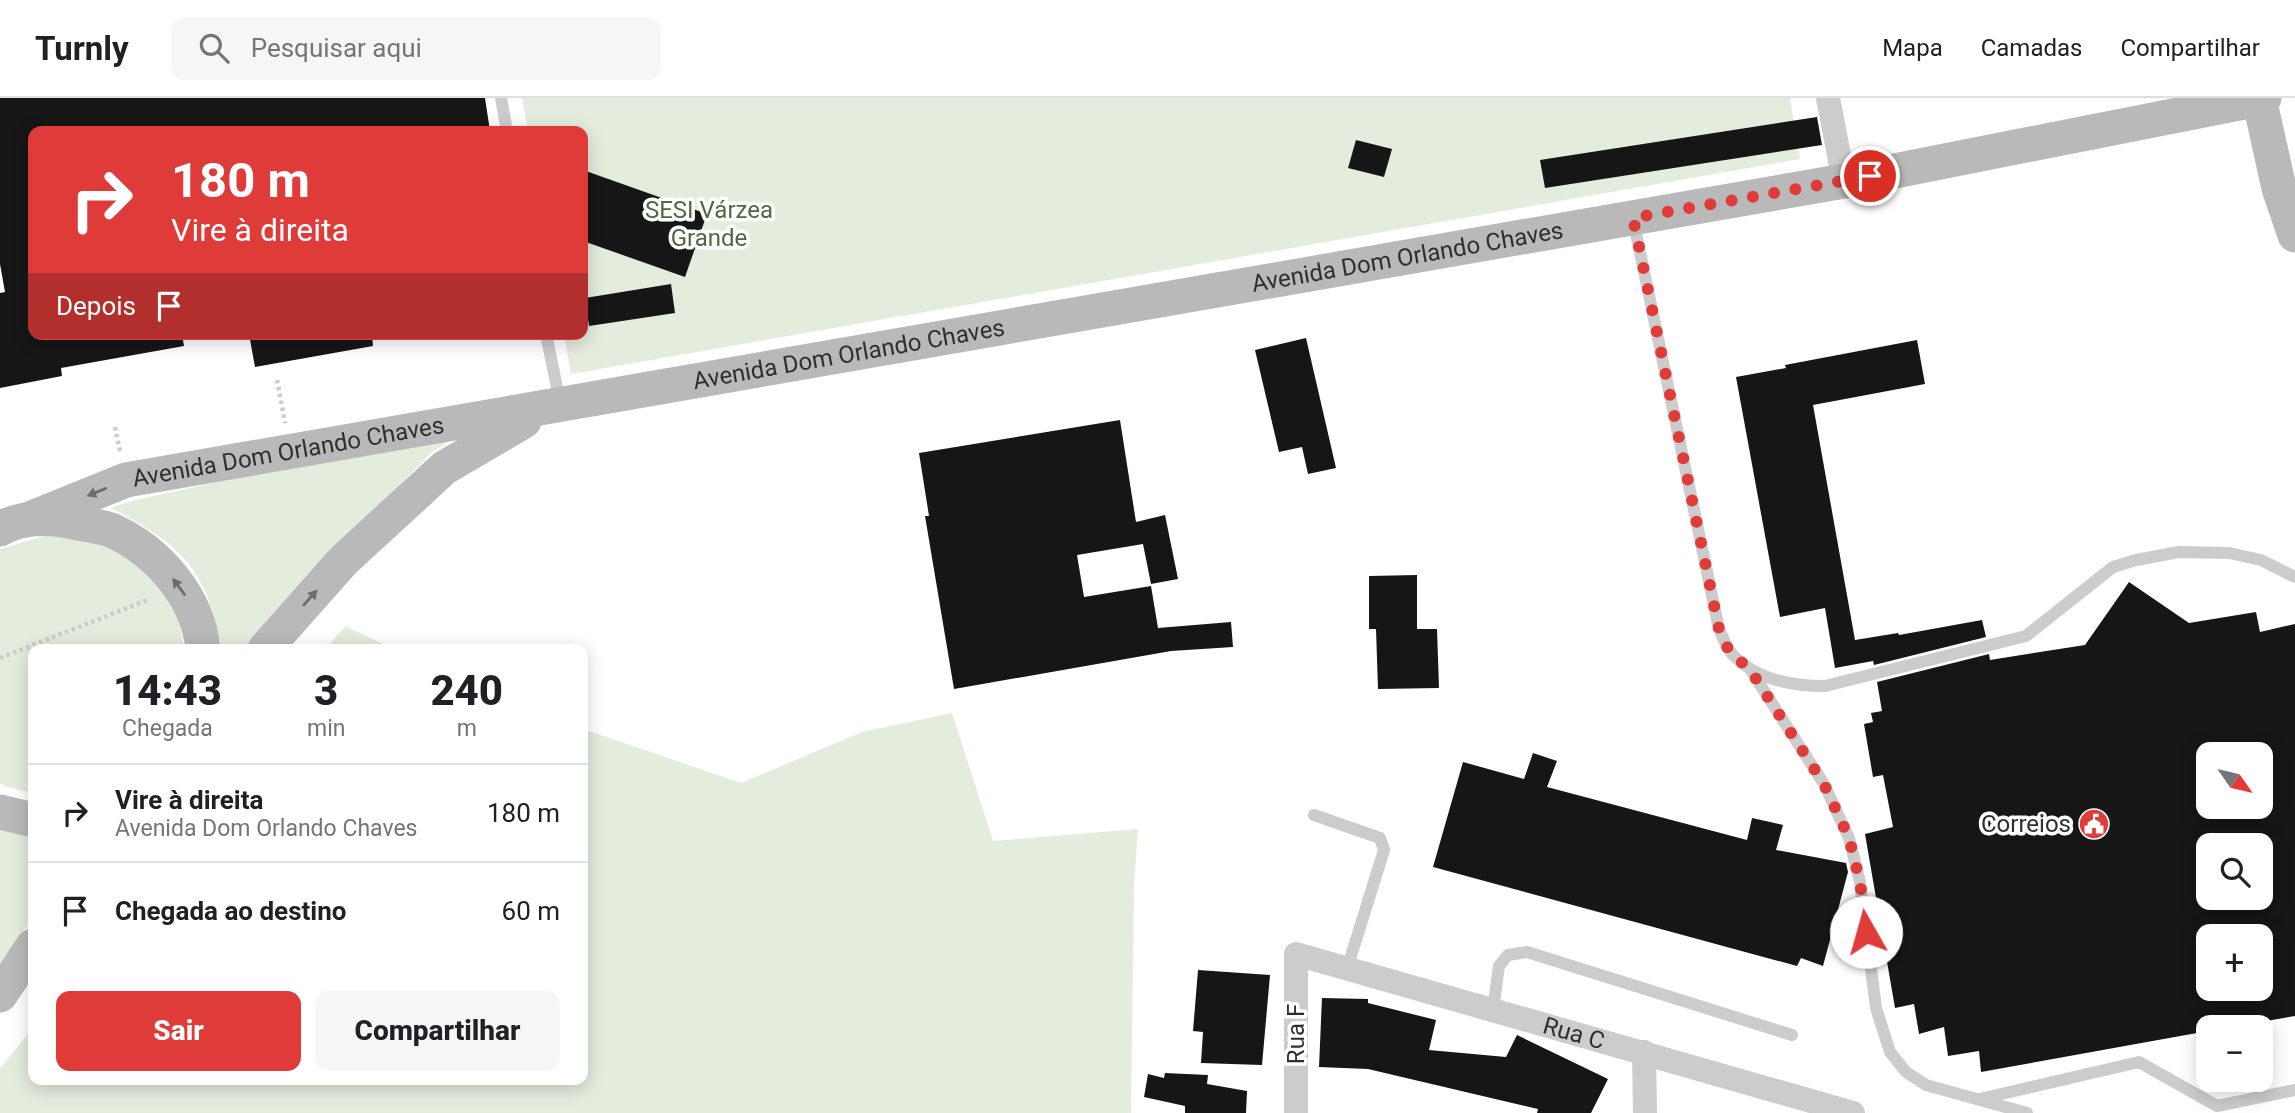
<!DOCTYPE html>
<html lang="pt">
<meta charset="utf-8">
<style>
body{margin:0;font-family:Roboto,sans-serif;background:#f6f6f6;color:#202124;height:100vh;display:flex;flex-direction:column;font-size:26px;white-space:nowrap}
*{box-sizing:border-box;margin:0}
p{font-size:23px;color:#757577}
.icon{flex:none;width:38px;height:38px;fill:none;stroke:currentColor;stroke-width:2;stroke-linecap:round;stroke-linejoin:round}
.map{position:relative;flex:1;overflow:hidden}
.panel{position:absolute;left:28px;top:546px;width:560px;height:441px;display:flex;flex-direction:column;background:#fff;border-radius:14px;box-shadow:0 4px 18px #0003}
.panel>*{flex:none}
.banner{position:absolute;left:28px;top:28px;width:560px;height:214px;border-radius:14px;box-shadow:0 4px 18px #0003;background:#df3b39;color:#fff;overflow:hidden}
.needle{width:46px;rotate:124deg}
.tools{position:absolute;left:2196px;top:644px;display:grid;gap:14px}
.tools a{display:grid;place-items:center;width:77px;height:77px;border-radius:14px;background:#fff;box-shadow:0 4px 18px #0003;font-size:35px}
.pin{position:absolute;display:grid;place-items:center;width:60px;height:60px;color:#fff;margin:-30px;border:4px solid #fff;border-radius:50%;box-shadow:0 2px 7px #0007}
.me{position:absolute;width:77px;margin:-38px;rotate:353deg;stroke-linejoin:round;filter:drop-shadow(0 0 5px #0008)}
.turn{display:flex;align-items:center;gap:24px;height:147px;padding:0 28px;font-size:32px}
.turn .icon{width:91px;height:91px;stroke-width:2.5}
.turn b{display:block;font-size:49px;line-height:60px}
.then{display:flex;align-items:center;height:66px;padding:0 28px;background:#0003;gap:14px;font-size:26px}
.eta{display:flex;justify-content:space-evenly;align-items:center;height:119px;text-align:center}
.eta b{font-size:42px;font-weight:800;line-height:49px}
.button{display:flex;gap:14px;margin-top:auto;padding:14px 28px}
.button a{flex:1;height:80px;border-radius:14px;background:#df3b39;color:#fff;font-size:28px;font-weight:800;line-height:80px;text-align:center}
.button a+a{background:#f6f6f6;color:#202124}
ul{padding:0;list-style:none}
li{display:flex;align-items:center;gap:21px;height:98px;padding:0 28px;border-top:2px solid #e0e0e0}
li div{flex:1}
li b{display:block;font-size:26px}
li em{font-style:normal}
header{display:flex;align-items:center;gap:42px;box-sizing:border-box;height:98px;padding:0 35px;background:#fff;border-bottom:2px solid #e0e0e0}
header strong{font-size:33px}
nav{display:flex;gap:38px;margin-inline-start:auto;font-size:24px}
.search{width:490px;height:63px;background:#f6f6f6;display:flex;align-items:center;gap:18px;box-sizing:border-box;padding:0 24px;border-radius:14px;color:#757577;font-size:26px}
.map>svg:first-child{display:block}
.green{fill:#e4ecde}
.building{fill:#161616;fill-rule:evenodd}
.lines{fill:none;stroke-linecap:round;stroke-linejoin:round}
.path{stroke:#ccc;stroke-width:4.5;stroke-dasharray:3.5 3.5;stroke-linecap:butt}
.lane{stroke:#ccc;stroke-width:12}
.street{stroke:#ccc;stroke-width:24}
.secondary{stroke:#b9b9b9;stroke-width:35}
.oneway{fill:#6d6d6d}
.route{stroke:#df3b39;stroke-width:12;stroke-dasharray:0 21.6}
.labels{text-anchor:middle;stroke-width:7;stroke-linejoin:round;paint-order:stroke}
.park-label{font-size:24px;fill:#4e693e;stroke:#fff}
.street-label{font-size:24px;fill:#2f2f2f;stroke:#fff}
.poi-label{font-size:24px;fill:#2f2f2f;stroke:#fff;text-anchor:end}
</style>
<header>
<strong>Turnly</strong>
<div class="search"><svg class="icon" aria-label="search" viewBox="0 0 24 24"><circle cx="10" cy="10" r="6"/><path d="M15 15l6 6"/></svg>Pesquisar aqui</div>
<nav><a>Mapa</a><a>Camadas</a><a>Compartilhar</a></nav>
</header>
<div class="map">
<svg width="2295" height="1015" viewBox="0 0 2295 1015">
<rect width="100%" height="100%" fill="#fff"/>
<!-- green -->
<path class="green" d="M 522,0 L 1790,0 L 1800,61 L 571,276 L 564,236 L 583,236 L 583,33 L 528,33 Z
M 471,329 L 431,355 L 379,408 L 249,551 L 222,551 C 206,470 182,447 111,410 L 135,402 Z
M 44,438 L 86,440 L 126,457 L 158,485 L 179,522 L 184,551 L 33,551 L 33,695 L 7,689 L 0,685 L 0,451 Z
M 345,528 L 394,551 L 326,551 Z
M 952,615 L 993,743 L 1138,731 L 1134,786 L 1131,1015 L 0,1015 L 0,971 L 33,929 L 33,982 L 583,982 L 583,631 L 741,685 L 862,634 Z
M 0,723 L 33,733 L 33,820 L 0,865 Z"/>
<!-- building -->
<path class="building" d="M 0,0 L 485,0 L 490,33 L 33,33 L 33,236 L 182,236 L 184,248 L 61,270 L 62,278 L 0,290 L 0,195 L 5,194 L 0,166 Z
M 1817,19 L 1822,47 L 1545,90 L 1540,62 Z
M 1356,42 L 1392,51 L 1384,79 L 1348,70 Z
M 583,72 L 707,116 L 685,179 L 583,143 Z
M 671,186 L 675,215 L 589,228 L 585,200 Z
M 249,236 L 372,236 L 373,248 L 255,269 Z
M 1306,240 L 1336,370 L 1308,376 L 1302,349 L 1279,354 L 1255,252 Z
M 1917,242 L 1925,286 L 1813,307 L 1855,542 L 1898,535 L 1899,537 L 1982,522 L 1986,539 L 1874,567 L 1873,563 L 1835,570 L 1825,510 L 1780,519 L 1736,279 L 1786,270 L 1785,267 Z
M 1120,322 L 1136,424 L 1165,417 L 1178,481 L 1151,486 L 1143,446 L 1077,457 L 1084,499 L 1151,488 L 1158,530 L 1231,524 L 1233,549 L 1171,553 L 954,591 L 925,418 L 929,418 L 919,355 Z
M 1417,477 L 1417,531 L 1437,531 L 1439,590 L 1378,591 L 1376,531 L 1369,531 L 1369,478 Z
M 2129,484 L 2189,525 L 2256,514 L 2260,534 L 2295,526 L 2295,918 L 2232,929 L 2208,929 L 2208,933 L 1981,974 L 1979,953 L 1948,958 L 1944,929 L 1919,936 L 1914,906 L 1895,910 L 1865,736 L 1893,729 L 1883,677 L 1873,679 L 1864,626 L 1873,624 L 1871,615 L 1882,613 L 1877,584 L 1989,556 L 1990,562 L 2085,547 ZM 2208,656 L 2261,656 L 2261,709 L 2208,709 ZM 2208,747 L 2261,747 L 2261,800 L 2208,800 ZM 2208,838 L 2261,838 L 2261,891 L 2208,891 Z
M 1533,655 L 1557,663 L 1547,689 L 1747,742 L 1752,720 L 1783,727 L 1776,752 L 1846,765 L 1848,774 L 1823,868 L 1801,860 L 1797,868 L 1433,769 L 1463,664 L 1524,681 Z
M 1198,872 L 1270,877 L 1262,967 L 1201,965 L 1203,934 L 1193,933 Z
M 1322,900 L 1368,901 L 1368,905 L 1436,922 L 1429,952 L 1506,959 L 1517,937 L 1608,981 L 1591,1015 L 1537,1015 L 1538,1011 L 1368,971 L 1319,969 Z
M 1165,975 L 1208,977 L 1207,986 L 1247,993 L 1246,1015 L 1185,1015 L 1185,1008 L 1144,999 L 1148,976 L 1164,980 Z"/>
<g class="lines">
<!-- path -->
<path class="path" d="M 277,282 L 285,325
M 115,329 L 120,353
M 0,560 L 150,501"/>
<!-- lane -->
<path class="lane" d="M 501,0 L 507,33
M 1633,121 L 1719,531 C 1723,539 1726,550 1732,556 C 1756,582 1791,588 1825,588 L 2026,538 L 2113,469 L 2136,462 L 2179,454 L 2229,455 L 2261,462 L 2295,479
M 546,236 L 560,304
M 1750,571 L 1824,686 L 1849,740 L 1860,784 L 1876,910 L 1890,954 L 1906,974 L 1926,987 L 2027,1015
M 1314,717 L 1380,740 L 1384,752 L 1347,871
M 1493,912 L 1499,868 L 1508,857 L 1527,854 L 1792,937
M 1980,1001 L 2139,964 L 2217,1008 L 2295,992"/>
<!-- street -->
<g class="street">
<path d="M 1828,0 L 1844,83"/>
<path d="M 1644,954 L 1645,1015"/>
<path id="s1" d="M 1296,1015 L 1296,856 L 1853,1015"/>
</g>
<!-- secondary -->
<g class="secondary">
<path d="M 2259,0 L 2279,90 L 2295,137"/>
<path id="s2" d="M 32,420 L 126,382 L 1844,83 L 2264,0"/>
<path d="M 0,431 C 22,418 49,419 74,424 C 86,427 100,428 111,432 C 158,453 198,499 203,551"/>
<path d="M 265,551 L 343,463 L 444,370 L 524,323"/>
<path d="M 0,714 L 33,722"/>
<path d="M 0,897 L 33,848"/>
</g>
</g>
<!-- one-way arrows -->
<defs><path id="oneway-solid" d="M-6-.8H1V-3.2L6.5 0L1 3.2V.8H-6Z" transform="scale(1.75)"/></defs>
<g class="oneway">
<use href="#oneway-solid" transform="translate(97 394) rotate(158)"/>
<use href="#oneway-solid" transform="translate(179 489) rotate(-126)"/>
<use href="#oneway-solid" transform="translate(310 500) rotate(-49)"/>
</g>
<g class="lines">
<!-- route -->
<path class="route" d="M 1866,834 L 1860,784 L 1849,740 L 1824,686 L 1749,570 L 1730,555 L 1719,531 L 1633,120 L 1870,78"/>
</g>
<!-- icons -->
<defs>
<g id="civic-disc" transform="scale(1.575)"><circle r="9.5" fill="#df3b39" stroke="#fff"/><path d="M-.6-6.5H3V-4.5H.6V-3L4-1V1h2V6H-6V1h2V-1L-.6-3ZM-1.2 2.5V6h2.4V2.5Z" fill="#fff"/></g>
</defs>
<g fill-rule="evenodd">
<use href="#civic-disc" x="2094" y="726"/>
</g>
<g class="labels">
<!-- park labels -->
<g class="park-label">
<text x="709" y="120">SESI Várzea<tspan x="709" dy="28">Grande</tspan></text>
</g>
<!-- street labels -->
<g class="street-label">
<text dy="8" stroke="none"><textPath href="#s2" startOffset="1402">Avenida Dom Orlando Chaves</textPath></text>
<text dy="8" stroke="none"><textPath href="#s2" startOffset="835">Avenida Dom Orlando Chaves</textPath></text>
<text dy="8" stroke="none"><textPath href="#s2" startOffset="266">Avenida Dom Orlando Chaves</textPath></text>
<text dy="8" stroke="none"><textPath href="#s1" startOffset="448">Rua C</textPath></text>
<text transform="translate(1296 936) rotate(-90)" y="8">Rua F</text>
</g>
<!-- poi labels -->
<g class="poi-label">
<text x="2071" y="734">Correios</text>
</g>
</g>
</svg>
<div class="tools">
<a><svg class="needle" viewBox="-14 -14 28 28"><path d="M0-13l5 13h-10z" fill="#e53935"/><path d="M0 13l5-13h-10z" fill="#757577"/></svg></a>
<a><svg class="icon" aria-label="search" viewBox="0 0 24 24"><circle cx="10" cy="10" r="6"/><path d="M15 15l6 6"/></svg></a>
<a>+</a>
<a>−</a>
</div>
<div class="pin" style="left:1870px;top:78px;background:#d93025"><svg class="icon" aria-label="arrive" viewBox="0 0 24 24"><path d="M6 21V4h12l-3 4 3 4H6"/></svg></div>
<svg class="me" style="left:1866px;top:834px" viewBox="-20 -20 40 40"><circle r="19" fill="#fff"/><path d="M0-13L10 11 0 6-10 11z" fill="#df3b39"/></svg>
<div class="banner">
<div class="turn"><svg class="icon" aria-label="right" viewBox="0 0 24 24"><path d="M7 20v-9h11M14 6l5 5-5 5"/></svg><div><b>180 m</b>Vire à direita</div></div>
<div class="then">Depois<svg class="icon" aria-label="arrive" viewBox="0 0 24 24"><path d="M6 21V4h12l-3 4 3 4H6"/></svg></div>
</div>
<section class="panel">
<div class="eta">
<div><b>14:43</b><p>Chegada</p></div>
<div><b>3</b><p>min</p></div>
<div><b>240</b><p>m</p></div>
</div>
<ul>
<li><svg class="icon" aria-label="right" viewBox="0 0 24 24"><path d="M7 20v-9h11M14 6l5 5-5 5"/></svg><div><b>Vire à direita</b><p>Avenida Dom Orlando Chaves</p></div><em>180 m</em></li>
<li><svg class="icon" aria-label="arrive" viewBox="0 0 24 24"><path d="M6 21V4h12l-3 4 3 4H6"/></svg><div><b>Chegada ao destino</b></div><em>60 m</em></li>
</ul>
<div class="button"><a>Sair</a><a>Compartilhar</a></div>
</section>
</div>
